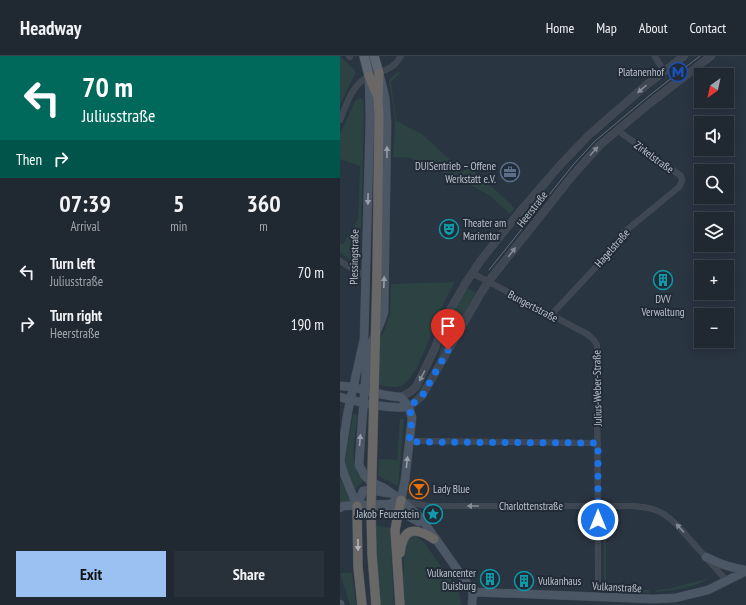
<!DOCTYPE html>
<meta charset="utf-8">
<style>
body{margin:0;font-family:"PT Sans Narrow",sans-serif;background:#28303a;color:#f1f3f6;height:100vh;display:flex;flex-direction:column;font-size:15px;white-space:nowrap}
*{box-sizing:border-box;margin:0}
p{font-size:13px;color:#a2a6ac}
.icon{flex:none;width:22px;height:22px;fill:none;stroke:currentColor;stroke-width:2;stroke-linecap:round;stroke-linejoin:round}
.map{position:relative;flex:1;overflow:hidden}
.details{display:flex;flex-direction:column;background:#202832;width:340px}
.details>*{flex:none}
.top-card{background:#00695c;color:#fff;overflow:hidden}
.needle{width:26px;rotate:213deg}
.buttons{position:absolute;left:354px;top:12px;display:grid;gap:8px}
.buttons a{display:grid;place-items:center;width:40px;height:40px;border-radius:0px;background:#202832;box-shadow:0 2px 10px #0003,0 0 0 1px #3d444d;font-size:20px}
.pin{position:absolute;display:grid;place-items:center;width:34px;height:34px;color:#fff;margin:-41px -17px;border-radius:50% 50% 50% 0;rotate:-45deg;box-shadow:0 0 4px #0007}
.pin .icon{rotate:45deg}
.me{position:absolute;width:44px;margin:-22px;rotate:0deg;stroke-linejoin:round;filter:drop-shadow(0 0 3px #0008)}
.turn{display:flex;align-items:center;gap:14px;height:84px;padding:0 16px;font-size:18px}
.turn .icon{width:52px;height:52px;stroke-width:2.5}
.turn b{display:block;font-size:28px;line-height:34px}
.then{display:flex;align-items:center;height:38px;padding:0 16px;background:#0003;gap:8px;font-size:15px}
.eta{display:flex;justify-content:space-evenly;align-items:center;height:68px;text-align:center}
.eta b{font-size:24px;font-weight:700;line-height:28px}
.cta{display:flex;gap:8px;margin-top:auto;padding:8px 16px}
.cta a{flex:1;height:46px;border-radius:0px;background:#9ac1f2;color:#111;font-size:16px;font-weight:700;line-height:46px;text-align:center}
.cta a+a{background:#28303a;color:#f1f3f6}
ul{padding:0;list-style:none}
li{display:flex;align-items:center;gap:12px;height:52px;padding:0 16px}
li div{flex:1}
li b{display:block;font-size:15px}
li em{font-style:normal}
header{display:flex;align-items:center;gap:24px;box-sizing:border-box;height:56px;padding:0 20px;background:#202832;border-bottom:1px solid #3d444d}
header strong{font-size:19px}
nav{display:flex;gap:22px;margin-inline-start:auto;font-size:14px}
main{display:flex;flex:1;min-height:0}
.map>svg:first-child{display:block}
.green{fill:#2c4243}
.lines{fill:none;stroke-linecap:round;stroke-linejoin:round}
.pedestrian-casing{stroke:#47505c;stroke-width:5}
.minor-casing{stroke:#47505c;stroke-width:6}
.tertiary-casing{stroke:#47505c;stroke-width:8}
.secondary-casing{stroke:#47505c;stroke-width:9}
.primary-casing{stroke:#47505c;stroke-width:10}
.trunk-casing{stroke:#48525d;stroke-width:10}
.pedestrian{stroke:#3e4752;stroke-width:4}
.minor{stroke:#3e4752;stroke-width:5.5}
.tertiary{stroke:#3e4752;stroke-width:7}
.secondary{stroke:#4c5765;stroke-width:8}
.primary{stroke:#5c6672;stroke-width:9}
.trunk{stroke:#6a6866;stroke-width:9}
.tram{stroke:#606c79;stroke-width:1}
.trunk-bridge-casing{stroke:#48525d;stroke-width:10;stroke-linecap:butt}
.trunk-bridge{stroke:#6a6866;stroke-width:9}
.oneway{fill:#838b95}
.oneway2{fill:#949da8}
.oneway3{fill:#afb4bd}
.route{stroke:#1a73e8;stroke-width:7;stroke-dasharray:0 12.6}
.labels{text-anchor:middle;stroke-width:4;stroke-linejoin:round;paint-order:stroke}
.poi-label{font-size:11px;fill:#bbc2cc;stroke:#222c38;text-anchor:end}
.street-label{font-size:11px;fill:#bbc2cc;stroke:#222c38}
</style>
<header>
<strong>Headway</strong>
<nav><a>Home</a><a>Map</a><a>About</a><a>Contact</a></nav>
</header>
<main>
<section class="details">
<div class="top-card">
<div class="turn"><svg class="icon" aria-label="left" viewBox="0 0 24 24"><path d="M17 20v-9H6M10 6l-5 5 5 5"/></svg><div><b>70 m</b>Juliusstraße</div></div>
<div class="then">Then<svg class="icon" aria-label="right" viewBox="0 0 24 24"><path d="M7 20v-9h11M14 6l5 5-5 5"/></svg></div>
</div>
<div class="eta">
<div><b>07:39</b><p>Arrival</p></div>
<div><b>5</b><p>min</p></div>
<div><b>360</b><p>m</p></div>
</div>
<ul>
<li><svg class="icon" aria-label="left" viewBox="0 0 24 24"><path d="M17 20v-9H6M10 6l-5 5 5 5"/></svg><div><b>Turn left</b><p>Juliusstraße</p></div><em>70 m</em></li>
<li><svg class="icon" aria-label="right" viewBox="0 0 24 24"><path d="M7 20v-9h11M14 6l5 5-5 5"/></svg><div><b>Turn right</b><p>Heerstraße</p></div><em>190 m</em></li>
</ul>
<div class="cta"><a>Exit</a><a>Share</a></div>
</section>
<div class="map">
<svg width="406" height="549" viewBox="0 0 406 549">
<rect width="100%" height="100%" fill="#2a3542"/>
<!-- green -->
<path class="green" d="M 0,0 L 15,14 L 15,18 L 0,49 Z
M 59,15 L 60,17 L 51,26 L 56,64 L 70,72 L 81,77 L 123,116 L 129,110 L 175,152 L 170,158 L 149,139 L 130,129 L 71,102 L 53,101 L 55,63 L 49,24 Z
M 20,42 L 23,44 L 24,61 L 20,204 L 19,206 L 16,207 L 0,197 L 0,187 L 3,188 L 18,164 L 20,110 L 0,103 L 0,78 L 14,47 L 16,44 Z
M 209,126 L 212,126 L 175,172 L 188,150 Z
M 115,226 C 109,237 104,247 99,257 C 92,274 78,320 63,329 C 55,333 47,330 38,329 L 39,285 L 47,268 L 50,258 L 51,228 Z
M 126,231 L 136,237 L 119,268 L 109,262 Z
M 102,287 L 107,289 L 77,341 L 76,339 L 85,327 L 98,302 Z
M 13,358 L 18,359 C 16,378 7,407 23,422 L 23,426 L 15,433 L 14,432 L 6,413 L 5,405 Z
M 60,362 L 64,364 L 58,430 L 38,420 L 39,403 L 57,404 Z
M 0,423 L 11,445 L 10,446 L 0,447 Z
M 264,457 L 266,457 L 266,532 L 309,534 L 309,537 L 264,534 Z
M 35,469 L 50,472 L 54,549 L 40,549 Z
M 75,479 L 83,485 L 118,534 L 122,549 L 64,549 L 62,526 L 64,513 L 63,494 L 67,481 Z
M 0,517 L 12,517 L 16,549 L 10,549 Z
M 370,519 C 365,531 328,535 316,536 L 317,534 L 328,533 L 366,523 Z"/>
<g class="lines">
<!-- pedestrian casing -->
<g class="pedestrian-casing">
<path id="pedestrian" d="M 258,524 L 258,535"/>
</g>
<!-- minor casing -->
<g class="minor-casing">
<path id="minor" d="M 9,0 L 10,1
M 315,1 L 324,15
M 0,64 C 6,50 10,34 23,24 C 37,13 50,19 61,0
M 0,205 L 21,218 L 26,220
M 132,217 L 247,278 L 254,284 L 257,289 L 258,524
M 211,259 L 271,195 L 283,177 L 339,131 L 342,125 L 341,120 L 277,74
M 69,385 L 258,387
M 63,445 L 87,450 L 290,450 C 312,451 322,454 337,469 L 387,525"/>
</g>
<!-- tertiary casing -->
<g class="tertiary-casing">
<path id="tertiary" d="M 61,341 L 70,336 L 76,331 L 95,292 L 107,259 L 125,228 L 141,204 L 182,153 L 221,108 L 249,79 L 305,30 L 344,0
M 69,351 L 82,340 L 141,237 L 148,226 L 233,119 L 260,89 L 310,47 L 371,0"/>
</g>
<!-- secondary casing -->
<g class="secondary-casing">
<path id="secondary" d="M 40,21 L 45,41 L 47,67 L 44,256 C 40,272 30,286 27,302 L 20,394 L 19,409 L 25,420 L 31,426 L 44,432 L 61,444 L 81,462 L 133,536
M 0,330 C 21,330 39,341 61,341 L 69,351 L 72,362 L 65,424 L 61,444
M 0,341 C 23,347 45,353 69,351
M 0,405 L 4,418 L 17,450
M 0,406 L 8,355 L 24,283 L 30,63 L 29,21
M 35,449 L 65,458 L 79,466
M 17,450 L 23,435 L 30,434 L 48,437
M 0,452 L 3,450 L 50,448 L 61,444
M 366,501 C 379,508 391,512 406,514
M 133,536 L 313,543 L 335,542 L 368,534 L 406,515
M 0,548 L 0,549
M 132,549 L 133,536"/>
</g>
<!-- primary casing -->
<g class="primary-casing">
<path id="primary" d="M 24,0 L 29,20
M 34,0 L 39,17"/>
</g>
<!-- trunk casing -->
<g class="trunk-casing">
<path id="trunk" d="M 29,20 L 37,39
M 37,219 L 39,59 L 38,42 L 39,17
M 17,450 L 18,511 L 22,549
M 60,497 C 63,472 74,470 94,483
M 60,549 L 55,474 L 61,444"/>
</g>
<!-- pedestrian -->
<use href="#pedestrian" class="pedestrian"/>
<!-- minor -->
<use href="#minor" class="minor"/>
<!-- tertiary -->
<use href="#tertiary" class="tertiary"/>
<!-- secondary -->
<use href="#secondary" class="secondary"/>
<!-- primary -->
<use href="#primary" class="primary"/>
<!-- trunk -->
<use href="#trunk" class="trunk"/>
<!-- tram -->
<path class="tram" d="M 149,214 L 233,109 L 255,85 L 310,39 L 360,0"/>
<!-- trunk-bridge casing -->
<g class="trunk-bridge-casing">
<path id="trunk-bridge" d="M 36,549 L 32,498 L 31,456 L 37,219"/>
</g>
<!-- trunk-bridge -->
<use href="#trunk-bridge" class="trunk-bridge"/>
</g>
<!-- one-way arrows -->
<defs><path id="oneway-solid" d="M-6-.8H1V-3.2L6.5 0L1 3.2V.8H-6Z"/></defs>
<g class="oneway">
<use href="#oneway-solid" transform="translate(302 33) rotate(140)"/>
<use href="#oneway-solid" transform="translate(254 95) rotate(-48)"/>
<use href="#oneway-solid" transform="translate(172 196) rotate(-52)"/>
<use href="#oneway-solid" transform="translate(82 320) rotate(118)"/>
<use href="#oneway-solid" transform="translate(133 450) rotate(-180)"/>
<use href="#oneway-solid" transform="translate(340 472) rotate(-133)"/>
</g>
<g class="oneway2">
<use href="#oneway-solid" transform="translate(47 96) rotate(-90)"/>
<use href="#oneway-solid" transform="translate(28 143) rotate(91)"/>
<use href="#oneway-solid" transform="translate(44 226) rotate(-88)"/>
<use href="#oneway-solid" transform="translate(20 384) rotate(-85)"/>
<use href="#oneway-solid" transform="translate(67 406) rotate(-84)"/>
</g>
<use class="oneway3" href="#oneway-solid" transform="translate(18 489) rotate(90)"/>
<g class="lines">
<!-- route -->
<path class="route" d="M 108,294 L 82,340 L 69,351 L 72,362 L 69,386 L 258,387 L 258,464"/>
</g>
<!-- icons -->
<defs>
<g id="metro-ring" transform="scale(1)"><circle r="9.5" fill="#222c38" stroke="#1a4fb4" stroke-width="1.5"/><path d="M-5.5 5V-5H-3L0 0L3-5H5.5V5H3V-.5L0 4L-3-.5V5Z" fill="#1a4fb4"/></g>
<g id="office-ring" transform="scale(1)"><circle r="9.5" fill="#222c38" stroke="#5c6f8a" stroke-width="1.5"/><path d="M-6-3h4V-5.5h4V-3h4V5H-6ZM-1-4.5V-3h2v-1.5ZM-6 0V1H6V0Z" fill="#5c6f8a"/></g>
<g id="theatre-ring" transform="scale(1)"><circle r="9.5" fill="#222c38" stroke="#0f9aa8" stroke-width="1.5"/><path d="M-5-5.5Q0-4 5-5.5V0Q5 5 0 6Q-5 5-5 0ZM-3.3-2.5H-1v1.5H-3.3ZM1-2.5H3.3v1.5H1ZM-2.8 1Q0 5.5 2.8 1Z" fill="#0f9aa8"/></g>
<g id="building-ring" transform="scale(1)"><circle r="9.5" fill="#222c38" stroke="#0f9aa8" stroke-width="1.5"/><path d="M-4-6H4V6H1V3H-1V6H-4ZM-2.5-4.3h1.7v1.8h-1.7ZM.8-4.3h1.7v1.8H.8ZM-2.5-1h1.7V.8h-1.7ZM.8-1h1.7V.8H.8Z" fill="#0f9aa8"/></g>
<g id="bar-ring" transform="scale(1)"><circle r="9.5" fill="#222c38" stroke="#e8710a" stroke-width="1.5"/><path d="M-6-5H6L.8 .8V4.5H3.5V6h-7V4.5H-.8V.8Z" fill="#e8710a"/></g>
<g id="sight-ring" transform="scale(1)"><circle r="9.5" fill="#222c38" stroke="#0f9aa8" stroke-width="1.5"/><path d="M0-6L1.8-2.2L6-1.7L2.9 1.2L3.7 5.4L0 3.3L-3.7 5.4L-2.9 1.2L-6-1.7L-1.8-2.2Z" fill="#0f9aa8"/></g>
</defs>
<g fill-rule="evenodd">
<use href="#metro-ring" x="338" y="16"/>
<use href="#office-ring" x="170" y="116"/>
<use href="#theatre-ring" x="109" y="173"/>
<use href="#building-ring" x="323" y="224"/>
<use href="#bar-ring" x="79" y="433"/>
<use href="#sight-ring" x="93" y="458"/>
<use href="#building-ring" x="150" y="523"/>
<use href="#building-ring" x="184" y="525"/>
</g>
<g class="labels">
<!-- poi labels -->
<g class="poi-label">
<text x="324" y="20">Platanenhof</text>
<text x="156" y="114">DUISentrieb – Offene<tspan x="156" dy="13">Werkstatt e.V.</tspan></text>
<text x="123" y="171" text-anchor="start">Theater am<tspan x="123" dy="13">Marientor</tspan></text>
<text x="323" y="247" text-anchor="middle">DVV<tspan x="323" dy="13">Verwaltung</tspan></text>
<text x="93" y="437" text-anchor="start">Lady Blue</text>
<text x="79" y="462">Jakob Feuerstein</text>
<text x="136" y="521">Vulkancenter<tspan x="136" dy="13">Duisburg</tspan></text>
<text x="198" y="529" text-anchor="start">Vulkanhaus</text>
</g>
<!-- street labels -->
<g class="street-label">
<text transform="translate(314 101) rotate(36)" y="4">Zirkelstraße</text>
<text transform="translate(192 153) rotate(-52)" y="4">Heerstraße</text>
<text transform="translate(272 192) rotate(-49)" y="4">Hagelstraße</text>
<text transform="translate(14 201) rotate(-89)" y="4">Plessingstraße</text>
<text transform="translate(193 250) rotate(28)" y="4">Bungertstraße</text>
<text transform="translate(257 332) rotate(-91)" y="4">Julius-Weber-Straße</text>
<text x="191" y="454">Charlottenstraße</text>
<text transform="translate(277 531) rotate(3)" y="4">Vulkanstraße</text>
</g>
</g>
</svg>
<div class="buttons">
<a><svg class="needle" viewBox="-14 -14 28 28"><path d="M0-13l5 13h-10z" fill="#e53935"/><path d="M0 13l5-13h-10z" fill="#a2a6ac"/></svg></a>
<a><svg class="icon" aria-label="sound" viewBox="0 0 24 24"><path d="M4 9h4l5-4v14l-5-4H4zM17 9q2 3 0 6"/></svg></a>
<a><svg class="icon" aria-label="search" viewBox="0 0 24 24"><circle cx="10" cy="10" r="6"/><path d="M15 15l6 6"/></svg></a>
<a><svg class="icon" aria-label="layers" viewBox="0 0 24 24"><path d="M12 4l9 5-9 5-9-5zM3 14l9 5 9-5"/></svg></a>
<a>+</a>
<a>−</a>
</div>
<div class="pin" style="left:108px;top:294px;background:#d93025"><svg class="icon" aria-label="arrive" viewBox="0 0 24 24"><path d="M6 21V4h12l-3 4 3 4H6"/></svg></div>
<svg class="me" style="left:258px;top:464px" viewBox="-20 -20 40 40"><circle r="17" fill="#1a73e8" stroke="#fff" stroke-width="3"/><path d="M0-11L8 9 0 5-8 9z" fill="#fff"/></svg>
</div>
</main>
